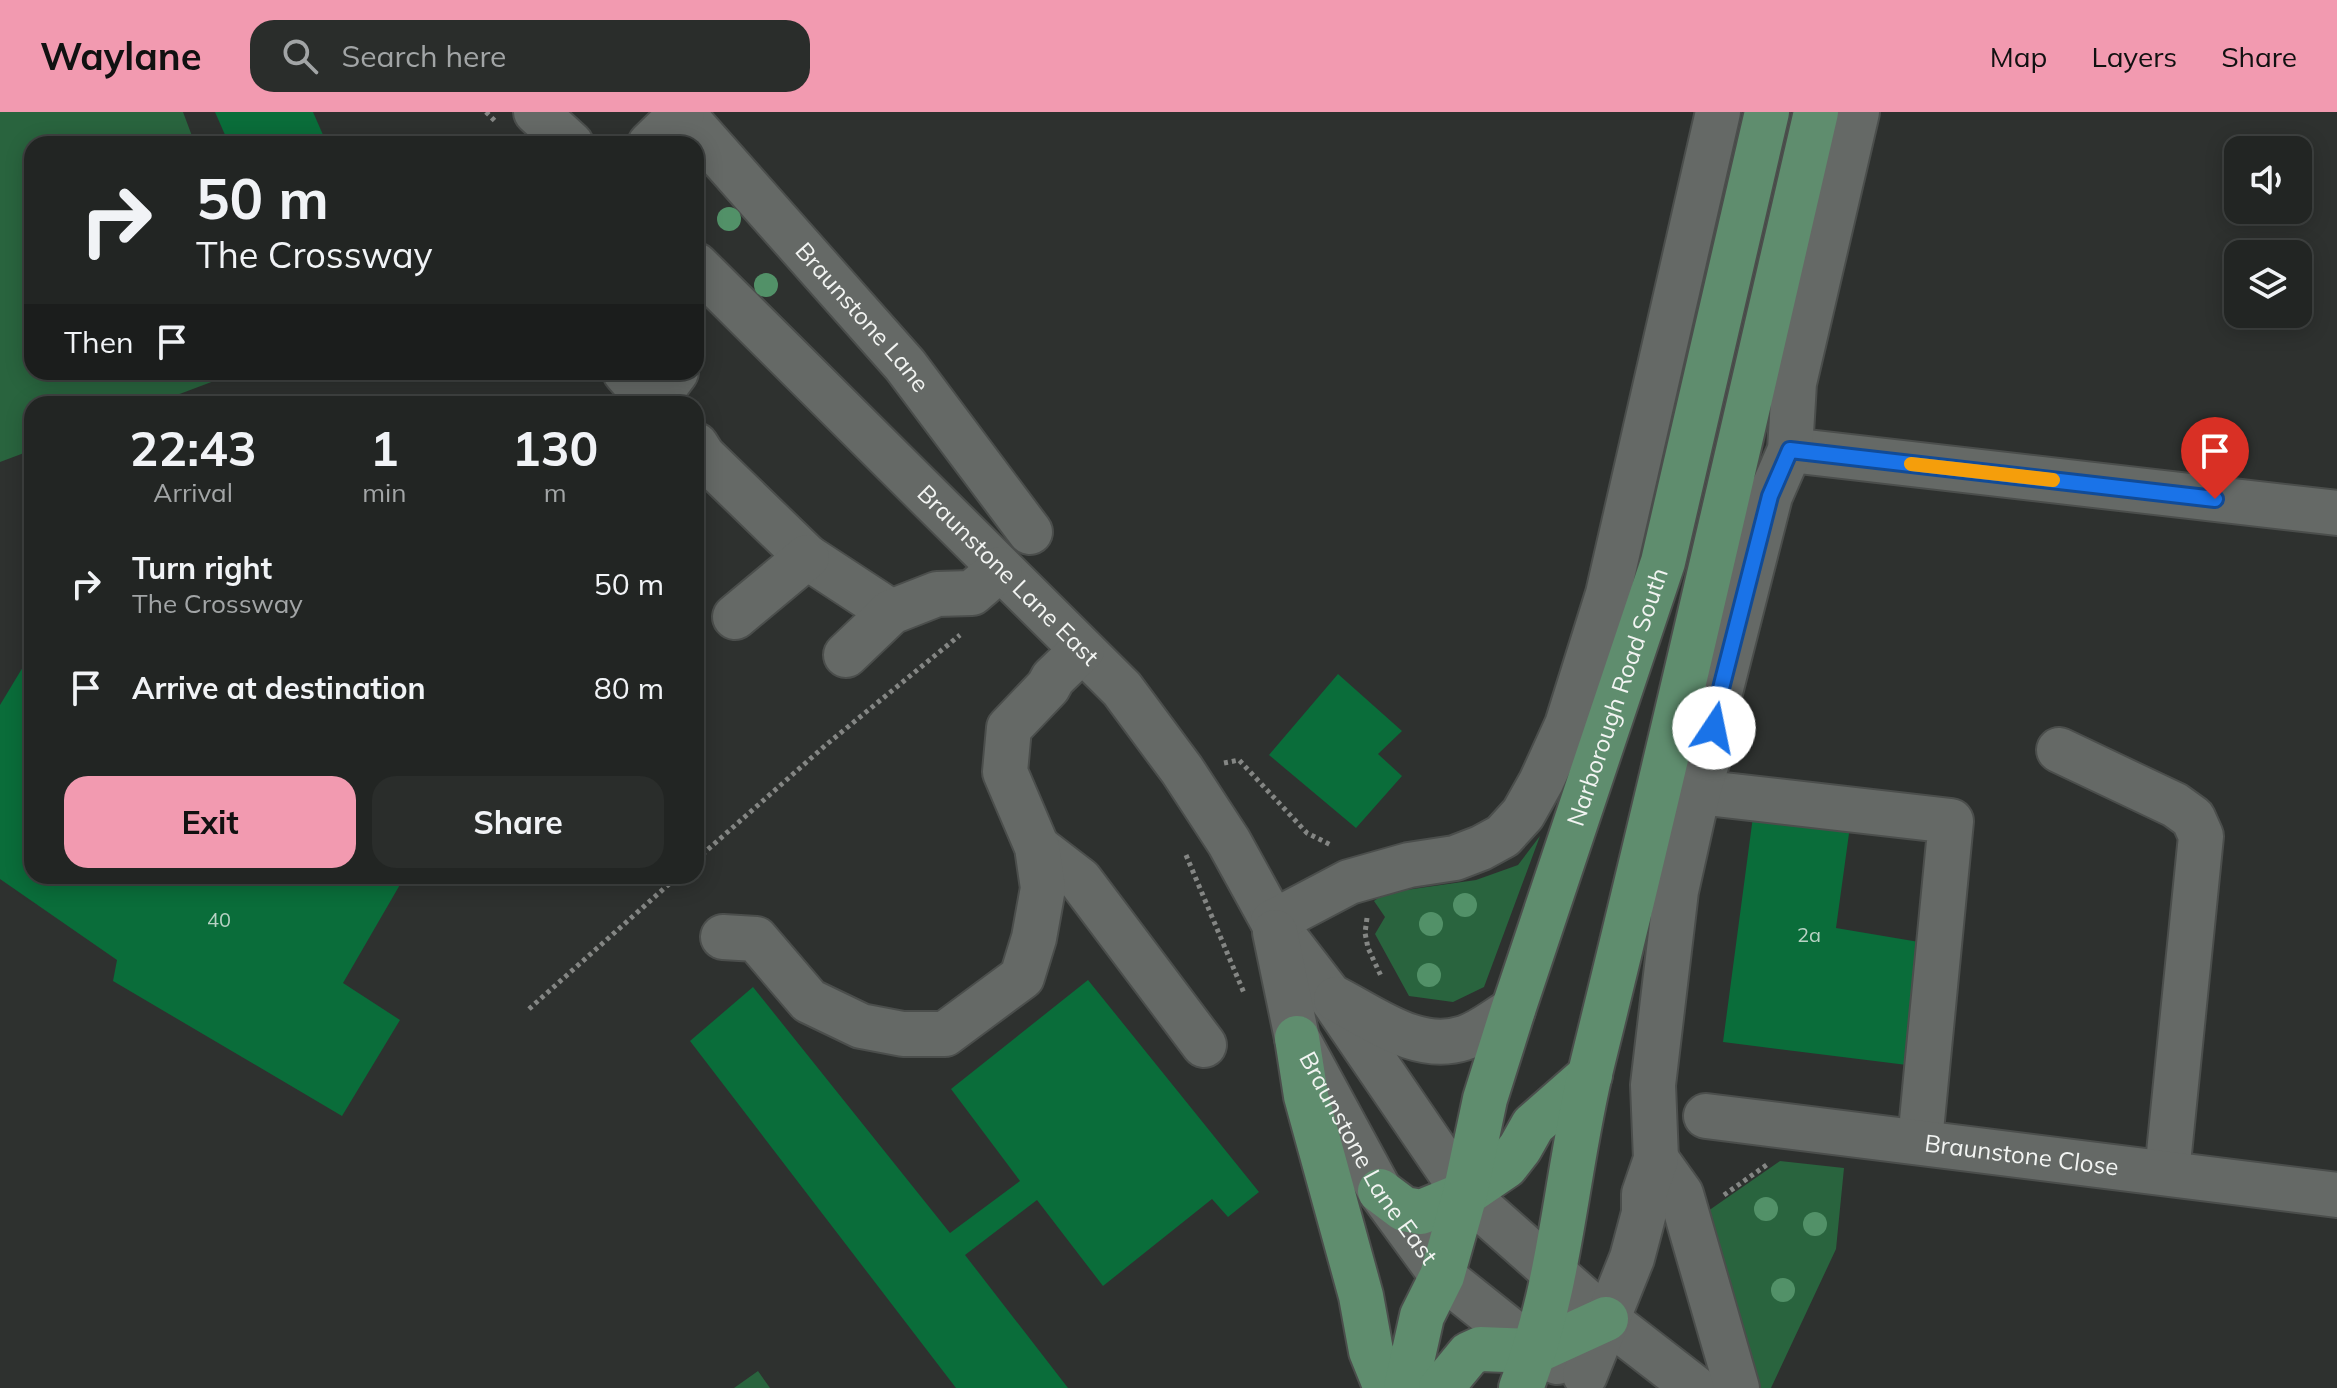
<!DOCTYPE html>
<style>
body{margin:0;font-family:Mulish,sans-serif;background:#2a2d2b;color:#f1f3f6;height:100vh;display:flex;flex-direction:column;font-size:30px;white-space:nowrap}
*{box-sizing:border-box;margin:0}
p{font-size:26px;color:#a2a5a6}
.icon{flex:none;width:44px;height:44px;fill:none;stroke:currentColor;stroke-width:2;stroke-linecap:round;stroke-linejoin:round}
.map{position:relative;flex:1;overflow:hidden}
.sheet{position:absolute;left:24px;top:284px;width:680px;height:488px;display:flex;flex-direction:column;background:#222523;border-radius:24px;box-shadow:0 4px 20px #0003,0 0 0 2px #3f4241}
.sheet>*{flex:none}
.guide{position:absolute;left:24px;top:24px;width:680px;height:244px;border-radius:24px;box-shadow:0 4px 20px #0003,0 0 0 2px #3f4241;background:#222523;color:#f1f3f6;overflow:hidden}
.buttons{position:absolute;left:2224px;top:24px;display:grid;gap:16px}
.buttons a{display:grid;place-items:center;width:88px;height:88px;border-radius:16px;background:#222523;box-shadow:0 4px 20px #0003,0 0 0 2px #3f4241;font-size:40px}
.pin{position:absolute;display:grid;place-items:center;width:68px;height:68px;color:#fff;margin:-82px -34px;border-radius:50% 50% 50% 0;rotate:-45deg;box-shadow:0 0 8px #0007}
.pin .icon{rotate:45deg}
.me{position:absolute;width:88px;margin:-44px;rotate:11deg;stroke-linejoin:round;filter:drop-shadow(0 0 6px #0008)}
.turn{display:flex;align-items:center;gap:28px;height:168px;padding:0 40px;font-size:36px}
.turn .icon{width:104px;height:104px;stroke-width:2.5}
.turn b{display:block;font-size:56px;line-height:68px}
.then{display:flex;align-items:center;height:76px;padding:0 40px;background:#0003;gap:16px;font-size:30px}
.eta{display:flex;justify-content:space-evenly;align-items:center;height:136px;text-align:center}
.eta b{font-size:48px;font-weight:700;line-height:56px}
.primary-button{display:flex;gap:16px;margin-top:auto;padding:16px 40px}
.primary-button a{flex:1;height:92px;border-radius:24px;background:#f29ab0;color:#111;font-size:32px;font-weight:700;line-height:92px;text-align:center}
.primary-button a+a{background:#2a2d2b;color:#f1f3f6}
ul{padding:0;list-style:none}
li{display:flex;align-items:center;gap:24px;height:104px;padding:0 40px}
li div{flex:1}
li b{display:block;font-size:30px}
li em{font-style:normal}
header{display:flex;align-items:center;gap:48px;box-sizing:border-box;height:112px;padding:0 40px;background:#f29ab0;color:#111}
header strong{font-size:38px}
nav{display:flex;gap:44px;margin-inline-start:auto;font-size:28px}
.search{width:560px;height:72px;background:#2a2d2b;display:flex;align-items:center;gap:20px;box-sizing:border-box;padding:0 28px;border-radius:24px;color:#a2a5a6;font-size:30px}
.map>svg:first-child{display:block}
.green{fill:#29643e}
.building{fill:#0a6d3a}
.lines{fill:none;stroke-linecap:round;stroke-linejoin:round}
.minor-casing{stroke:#4b4e4c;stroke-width:48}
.major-casing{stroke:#4b4e4c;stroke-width:48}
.path{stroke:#848684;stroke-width:5;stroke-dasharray:4 4;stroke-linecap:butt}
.minor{stroke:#656966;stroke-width:44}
.major{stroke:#5f8d6e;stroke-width:44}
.tree{fill:#529168}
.route-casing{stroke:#114b97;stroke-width:20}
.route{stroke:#1a73e8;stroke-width:14}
.slow{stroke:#f59e0b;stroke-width:14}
.labels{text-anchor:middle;stroke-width:6;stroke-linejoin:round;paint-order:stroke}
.number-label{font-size:20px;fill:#b8d2c4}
.street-label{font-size:24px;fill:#f2f4f2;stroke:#242725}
</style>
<header>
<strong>Waylane</strong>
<div class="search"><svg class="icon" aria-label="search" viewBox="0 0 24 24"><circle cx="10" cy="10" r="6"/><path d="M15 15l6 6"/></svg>Search here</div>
<nav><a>Map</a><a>Layers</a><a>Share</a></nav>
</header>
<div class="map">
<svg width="2337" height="1276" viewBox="0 0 2337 1276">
<rect width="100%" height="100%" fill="#2e312f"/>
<!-- green -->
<path class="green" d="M 0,0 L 183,0 L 195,32 L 32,32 L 32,260 L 238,260 L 153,292 L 32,292 L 32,338 L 0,350 Z
M 1540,724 L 1484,875 L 1453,890 L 1409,884 L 1375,822 L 1385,805 L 1374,789 L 1385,781 L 1476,768 L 1518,753 Z
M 1780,1049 L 1844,1056 L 1836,1137 L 1771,1276 L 1761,1276 L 1708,1099 Z
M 758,1259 L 770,1276 L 734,1276 Z"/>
<!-- building -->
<path class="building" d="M 215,0 L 313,0 L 327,32 L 229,32 Z
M 32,540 L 32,764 L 405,764 L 343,871 L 400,908 L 342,1004 L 113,869 L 117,848 L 0,767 L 0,593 Z
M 1338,562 L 1402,619 L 1378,642 L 1402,664 L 1356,716 L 1269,643 Z
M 1754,697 L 1851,707 L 1836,816 L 1925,831 L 1907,953 L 1723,930 Z
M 1088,868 L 1259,1080 L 1228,1105 L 1212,1087 L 1103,1174 L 1037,1088 L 965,1143 L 1068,1276 L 956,1276 L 690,929 L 753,875 L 950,1121 L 1020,1069 L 951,977 Z"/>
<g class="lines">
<!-- minor casing -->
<g class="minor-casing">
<g id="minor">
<path d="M 536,0 L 571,32"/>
<path id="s1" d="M 681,0 L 905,253 L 1030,420"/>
<path d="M 650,32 L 682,1"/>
<path id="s2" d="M 696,153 L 1122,577 L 1182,658 L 1229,730 L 1273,810 L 1330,884 L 1465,1082 L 1606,1207 L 1695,1276"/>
<path d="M 625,260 L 645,283 L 661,280 L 676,260"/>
<path d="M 696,333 L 703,344 L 807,445 L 891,500"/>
<path d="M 1790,338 L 2337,401"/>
<path d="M 735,505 L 807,445"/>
<path d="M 846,543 L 891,500 L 937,482 L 972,481 L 1000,457"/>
<path d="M 2059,638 L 2175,693 L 2193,706 L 2201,724 L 2167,1061"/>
<path d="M 1698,680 L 1951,709 L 1920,1029"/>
<path d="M 1037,735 L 1080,768 L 1204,933"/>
<path d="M 1273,810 L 1349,770 L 1409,753 L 1455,746 L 1481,736 L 1503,724 L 1523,702 L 1541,670 L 1567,613 L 1608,482 L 1718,0"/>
<path id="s3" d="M 1275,820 L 1297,926 L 1380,1079 L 1442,1164 L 1536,1239 L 1557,1250"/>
<path d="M 723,825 L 756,827 L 809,889 L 861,914 L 903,922 L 945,922 L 1022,865 L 1034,826 L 1043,776 L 1037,735 L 1005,660 L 1009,616 L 1048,575 L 1053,566 L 1082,538"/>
<path d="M 1336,887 C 1375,907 1418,941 1464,926 C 1481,921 1497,907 1513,898"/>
<path id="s4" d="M 1706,1004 L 2337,1083"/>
<path d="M 1656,1047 L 1681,1082 L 1737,1276"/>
<path d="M 1585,1263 L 1632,1146 L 1644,1101 L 1644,1082 L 1656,1047 L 1653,973 L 1676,779 L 1698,680 L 1711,637 L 1716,596 L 1770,384 L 1790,338 L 1794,271 L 1857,0"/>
</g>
</g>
<!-- major casing -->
<g class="major-casing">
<g id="major">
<path d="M 1297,926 L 1306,984 L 1361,1184 L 1371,1239 L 1386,1276"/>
<path d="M 1380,1079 L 1404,1097 L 1421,1100 L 1465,1082 L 1506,1054 L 1520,1036 L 1533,1013 L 1590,963"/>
<path id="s5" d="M 1406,1276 L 1422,1204 L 1442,1164 L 1465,1082 L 1485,987 L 1513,898 L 1663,450 L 1767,0"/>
<path d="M 1441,1276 L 1469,1242 L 1480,1237 L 1536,1239 L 1606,1207"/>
<path d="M 1521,1276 C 1562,1171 1566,1057 1593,949 C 1671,633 1743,316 1816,0"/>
</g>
</g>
<!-- path -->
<path class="path" d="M 486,0 L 496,10
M 1224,651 L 1239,648 L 1307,721 L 1331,733
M 1186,743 L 1244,881
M 696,748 L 827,632 L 960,523
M 1367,806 L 1365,821 L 1368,836 L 1381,864
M 529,897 L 678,764
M 1724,1083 L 1768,1052"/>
<!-- minor -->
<use href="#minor" class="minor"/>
<!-- major -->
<use href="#major" class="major"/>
</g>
<!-- trees -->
<g class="tree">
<circle cx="729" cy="107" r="12"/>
<circle cx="766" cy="173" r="12"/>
<circle cx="1465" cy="793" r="12"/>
<circle cx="1431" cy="812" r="12"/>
<circle cx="1429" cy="863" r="12"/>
<circle cx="1766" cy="1097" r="12"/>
<circle cx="1815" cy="1112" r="12"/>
<circle cx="1783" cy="1178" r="12"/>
</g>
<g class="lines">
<!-- route casing -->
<g class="route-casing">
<path id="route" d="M 1714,616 L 1716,596 L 1770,384 L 1790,338 L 2215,387"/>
</g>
<!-- route -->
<use href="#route" class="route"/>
<!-- slow -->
<path class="slow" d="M 1911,352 L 2053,368"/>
</g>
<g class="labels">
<!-- number labels -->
<g class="number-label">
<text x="219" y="815">40</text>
<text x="1809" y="830">2a</text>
</g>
<!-- street labels -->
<g class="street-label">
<text dy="8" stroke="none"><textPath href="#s1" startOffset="274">Braunstone Lane</textPath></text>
<text dy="8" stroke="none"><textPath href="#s2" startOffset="440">Braunstone Lane East</textPath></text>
<text dy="8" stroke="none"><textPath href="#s5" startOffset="724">Narborough Road South</textPath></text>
<text dy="8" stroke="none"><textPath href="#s4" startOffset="318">Braunstone Close</textPath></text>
<text dy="8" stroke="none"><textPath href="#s3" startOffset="248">Braunstone Lane East</textPath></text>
</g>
</g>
</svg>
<div class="buttons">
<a><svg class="icon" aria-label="sound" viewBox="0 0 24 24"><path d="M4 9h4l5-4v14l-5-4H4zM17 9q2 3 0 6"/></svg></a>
<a><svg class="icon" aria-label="layers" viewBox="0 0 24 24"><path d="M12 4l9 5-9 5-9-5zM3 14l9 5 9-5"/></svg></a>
</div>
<div class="pin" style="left:2215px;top:387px;background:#d93025"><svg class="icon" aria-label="arrive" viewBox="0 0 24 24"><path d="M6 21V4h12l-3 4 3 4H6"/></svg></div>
<svg class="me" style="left:1714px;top:616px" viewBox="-20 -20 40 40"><circle r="19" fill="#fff"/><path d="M0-13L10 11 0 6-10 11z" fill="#1a73e8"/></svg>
<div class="guide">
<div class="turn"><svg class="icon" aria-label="right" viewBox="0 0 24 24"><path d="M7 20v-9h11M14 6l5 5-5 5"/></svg><div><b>50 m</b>The Crossway</div></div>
<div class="then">Then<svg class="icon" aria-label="arrive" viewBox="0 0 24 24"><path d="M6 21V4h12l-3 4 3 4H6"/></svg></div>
</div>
<section class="sheet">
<div class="eta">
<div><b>22:43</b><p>Arrival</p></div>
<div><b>1</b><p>min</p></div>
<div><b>130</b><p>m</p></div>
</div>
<ul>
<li><svg class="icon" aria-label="right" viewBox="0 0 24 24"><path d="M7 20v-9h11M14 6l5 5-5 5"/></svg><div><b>Turn right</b><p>The Crossway</p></div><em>50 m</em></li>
<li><svg class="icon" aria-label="arrive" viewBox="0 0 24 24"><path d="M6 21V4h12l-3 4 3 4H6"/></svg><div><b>Arrive at destination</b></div><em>80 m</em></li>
</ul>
<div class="primary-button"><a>Exit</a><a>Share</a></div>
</section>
</div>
